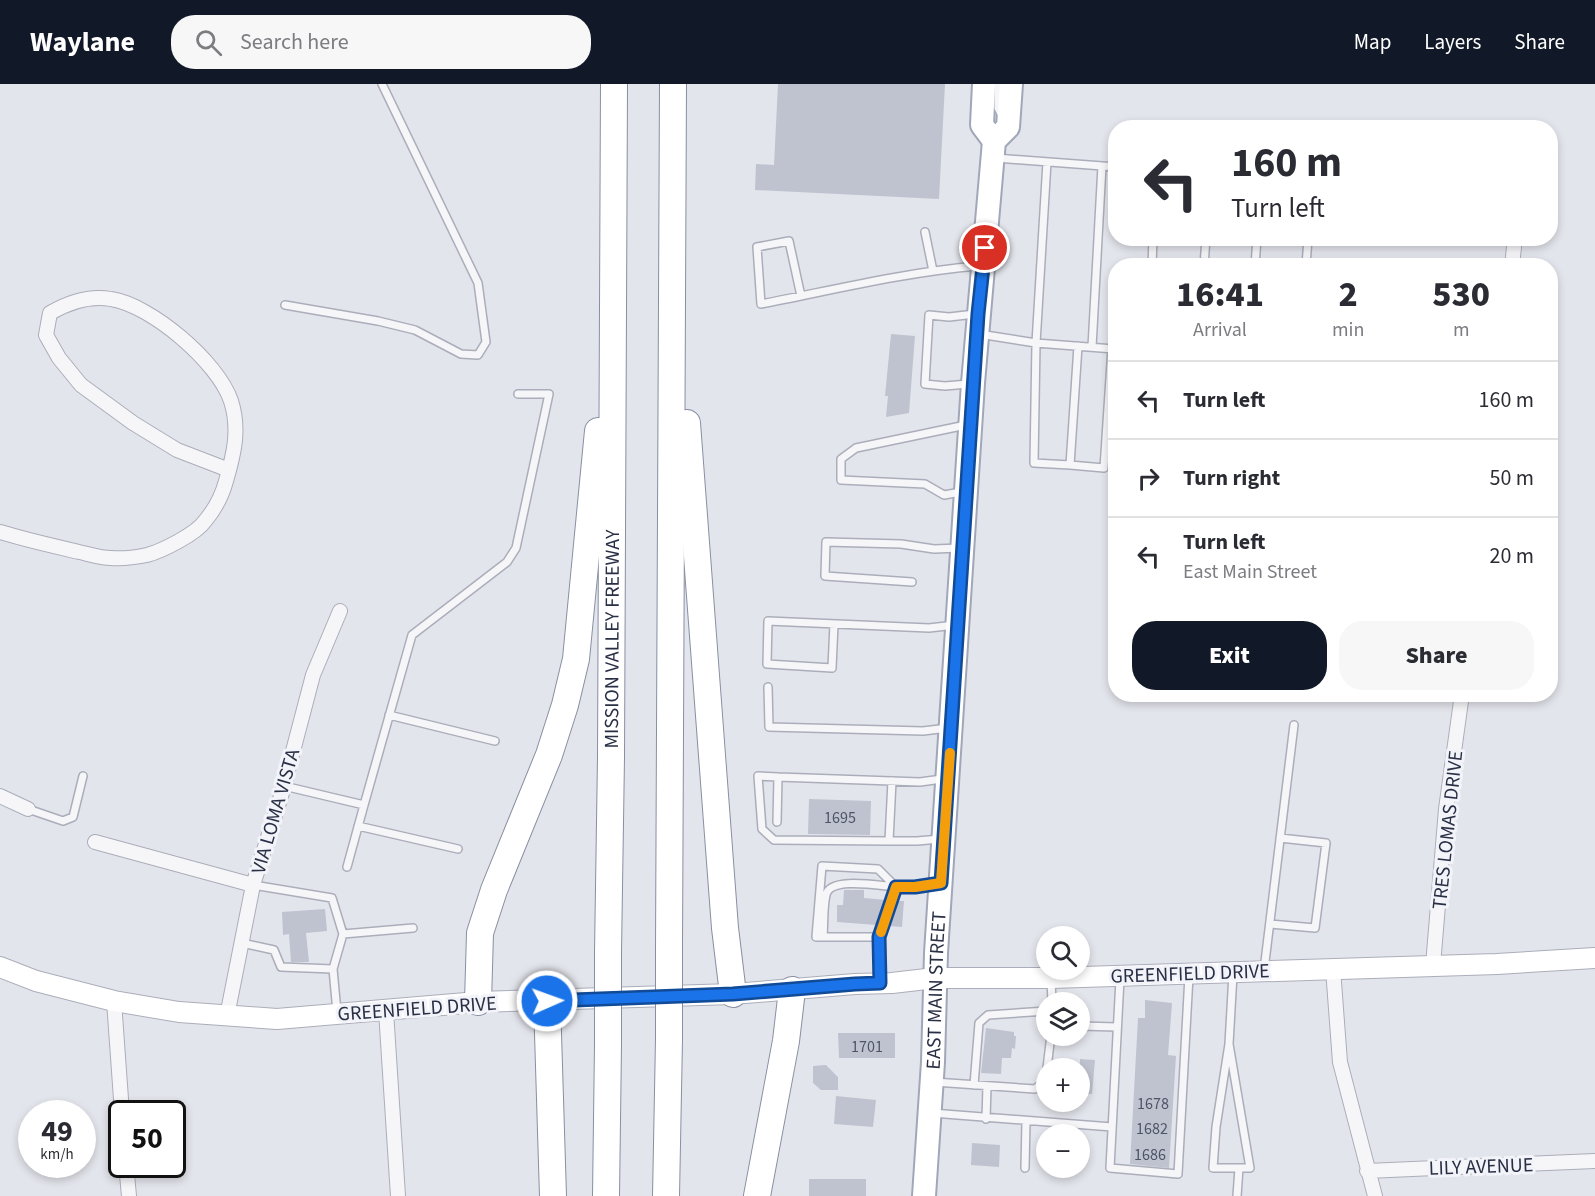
<!DOCTYPE html>
<meta charset="utf-8">
<style>
body{margin:0;font-family:"Source Sans 3",sans-serif;background:#f7f7f7;color:#2b2b33;height:100vh;display:flex;flex-direction:column;font-size:22px;white-space:nowrap}
*{box-sizing:border-box;margin:0}
p{font-size:20px;color:#7c7c81}
.icon{flex:none;width:33px;height:33px;fill:none;stroke:currentColor;stroke-width:2;stroke-linecap:round;stroke-linejoin:round}
.map{position:relative;flex:1;overflow:hidden}
.sheet{position:absolute;left:1108px;top:174px;width:450px;height:444px;display:flex;flex-direction:column;background:#fff;border-radius:24px;box-shadow:0 3px 9px #0003}
.sheet>*{flex:none}
.guide{position:absolute;left:1108px;top:36px;width:450px;height:126px;border-radius:24px;box-shadow:0 3px 9px #0003;background:#fff;color:#2b2b33;overflow:hidden}
.tools{position:absolute;left:1036px;top:842px;display:grid;gap:12px}
.tools a{display:grid;place-items:center;width:54px;height:54px;border-radius:50%;background:#fff;box-shadow:0 3px 9px #0003;font-size:30px}
.speed{position:absolute;left:18px;top:1016px;display:flex;gap:12px;font-size:30px;font-weight:700;text-align:center}
.speed>*{display:grid;place-content:center;width:78px;height:78px;border-radius:50%;background:#fff;box-shadow:0 3px 9px #0003;line-height:1}
.speed small{font-size:15px;font-weight:400}
.speed .limit{border:3px solid #111;border-radius:9px;background:#fff;color:#111}
.pin{position:absolute;display:grid;place-items:center;width:51px;height:51px;color:#fff;margin:-26px;border:3px solid #fff;border-radius:50%;box-shadow:0 2px 6px #0007}
.me{position:absolute;width:66px;margin:-33px;rotate:88deg;stroke-linejoin:round;filter:drop-shadow(0 0 4px #0008)}
.turn{display:flex;align-items:center;gap:21px;height:126px;padding:0 24px;font-size:27px}
.turn .icon{width:78px;height:78px;stroke-width:2.5}
.turn b{display:block;font-size:42px;line-height:51px}
.eta{display:flex;justify-content:space-evenly;align-items:center;height:102px;text-align:center}
.eta b{font-size:36px;font-weight:800;line-height:42px}
.action{display:flex;gap:12px;margin-top:auto;padding:12px 24px}
.action a{flex:1;height:69px;border-radius:24px;background:#111827;color:#fff;font-size:24px;font-weight:800;line-height:69px;text-align:center}
.action a+a{background:#f7f7f7;color:#2b2b33}
ul{padding:0;list-style:none}
li{display:flex;align-items:center;gap:18px;height:78px;padding:0 24px;border-top:2px solid #e1e1e2}
li div{flex:1}
li b{display:block;font-size:22px}
li em{font-style:normal}
header{display:flex;align-items:center;gap:36px;box-sizing:border-box;height:84px;padding:0 30px;background:#111827;color:#fff}
header strong{font-size:28px}
nav{display:flex;gap:33px;margin-inline-start:auto;font-size:21px}
.search{width:420px;height:54px;background:#f7f7f7;display:flex;align-items:center;gap:15px;box-sizing:border-box;padding:0 21px;border-radius:24px;color:#7c7c81;font-size:22px}
.map>svg:first-child{display:block}
.building{fill:#bfc3cf}
.lines{fill:none;stroke-linecap:round;stroke-linejoin:round}
.service-casing{stroke:#abaeba;stroke-width:10}
.minor-casing{stroke:#abaeba;stroke-width:16}
.secondary-casing{stroke:#abaeba;stroke-width:22}
.primary-casing{stroke:#a1a7b8;stroke-width:26}
.motorway-casing{stroke:#898fa3;stroke-width:28}
.service{stroke:#f6f6f9;stroke-width:7}
.minor{stroke:#f6f6f9;stroke-width:14}
.secondary{stroke:#fff;stroke-width:20}
.primary{stroke:#fff;stroke-width:22}
.motorway{stroke:#fff;stroke-width:26}
.motorway-bridge-casing{stroke:#898fa3;stroke-width:28;stroke-linecap:butt}
.motorway-bridge{stroke:#fff;stroke-width:26}
.route-casing{stroke:#114b97;stroke-width:15}
.route{stroke:#1a73e8;stroke-width:10}
.slow{stroke:#f59e0b;stroke-width:10}
.labels{text-anchor:middle;stroke-width:6;stroke-linejoin:round;paint-order:stroke}
.number-label{font-size:16px;fill:#4e5468}
.street-label{font-size:20px;fill:#292f45;stroke:#f3f4f9}
</style>
<header>
<strong>Waylane</strong>
<div class="search"><svg class="icon" aria-label="search" viewBox="0 0 24 24"><circle cx="10" cy="10" r="6"/><path d="M15 15l6 6"/></svg>Search here</div>
<nav><a>Map</a><a>Layers</a><a>Share</a></nav>
</header>
<div class="map">
<svg width="1595" height="1112" viewBox="0 0 1595 1112">
<rect width="100%" height="100%" fill="#e3e5ec"/>
<!-- building -->
<path class="building" d="M 778,0 L 945,0 L 939,115 L 755,106 L 756,80 L 774,81 Z
M 891,250 L 915,252 L 909,329 L 886,333 L 888,312 L 885,312 Z
M 809,715 L 871,717 L 870,751 L 808,750 Z
M 844,806 L 864,806 L 864,814 L 886,816 L 877,841 L 837,838 L 837,821 L 843,821 Z
M 897,817 L 904,817 L 902,843 L 889,842 Z
M 325,825 L 327,847 L 306,849 L 309,878 L 291,878 L 289,850 L 283,851 L 282,828 Z
M 1145,916 L 1172,919 L 1168,971 L 1176,972 L 1169,1084 L 1130,1080 L 1138,934 L 1145,934 Z
M 986,944 L 1014,948 L 1014,952 L 1016,952 L 1015,965 L 1012,964 L 1011,974 L 1002,974 L 1001,990 L 981,989 Z
M 838,949 L 895,949 L 895,974 L 839,974 Z
M 1080,975 L 1095,976 L 1092,1010 L 1080,1009 Z
M 826,981 L 838,993 L 838,1006 L 821,1006 L 813,999 L 813,982 Z
M 836,1012 L 876,1016 L 873,1043 L 834,1040 Z
M 972,1059 L 1000,1061 L 999,1083 L 971,1081 Z
M 809,1095 L 866,1095 L 866,1112 L 809,1112 Z"/>
<g class="lines">
<!-- service casing -->
<g class="service-casing">
<path id="service" d="M 998,0 L 998,24 L 1002,32
M 996,74 L 1116,83
M 1047,78 L 1036,259 L 1034,379 L 1070,381
M 925,148 L 933,187
M 1152,182 L 1153,154
M 1204,182 L 1206,154
M 1255,182 L 1257,154
M 1306,182 L 1308,154
M 801,212 L 789,157 L 757,163 L 761,220 C 833,206 906,188 978,182
M 285,221 L 378,237 L 415,246 L 461,270 L 478,271 L 486,258 L 478,199 L 382,0
M 979,250 L 1036,259 L 1114,265
M 1078,262 L 1070,381 L 1104,384 L 1112,264
M 1092,263 L 1102,82
M 968,300 L 945,302 L 925,300 L 929,231 L 949,233 L 975,230
M 961,408 L 944,411 L 925,400 L 841,396 L 841,375 L 856,364 L 966,341
M 912,498 L 825,492 L 826,458 L 901,460 L 934,465 L 960,464
M 834,540 L 832,584 L 767,580 L 768,537 L 929,544 L 955,541
M 768,603 L 769,643 L 923,647 L 948,644
M 389,631 L 495,657
M 778,693 L 758,692 L 762,745 L 774,756 L 889,757
M 892,697 L 889,757 L 917,757 L 940,755
M 284,702 L 364,721 L 347,783
M 364,721 L 412,551 L 507,478 L 516,464 L 549,310 L 518,310
M 28,725 L 63,737 L 73,733 L 83,692
M 777,738 L 778,693 L 920,698 L 942,695
M 358,742 L 458,765
M 253,801 L 332,814 L 343,850 L 413,844
M 1270,840 L 1315,844 L 1326,759 L 1280,754
M 823,853 C 824,840 823,824 826,811 C 830,792 880,802 896,803 L 879,853
M 242,859 L 274,866 L 281,883 L 333,885 L 343,850
M 333,885 L 337,928
M 1264,886 L 1294,641
M 1120,895 L 1110,1084 L 1178,1090 L 1189,892
M 1051,896 L 1052,918
M 880,898 L 879,853 L 816,853 L 822,782 L 878,785 L 896,803 L 915,803 L 936,800
M 1080,942 L 1117,943
M 1229,960 L 1250,1084 L 1213,1084 L 1216,1043 L 1229,960 L 1233,890
M 1047,984 L 1051,951
M 934,998 L 1035,1005 L 1046,996 L 1047,984
M 974,1001 L 979,939 L 988,931 L 1047,927
M 932,1029 L 1112,1043
M 986,1035 L 987,1002
M 1067,1050 L 1067,1040
M 1025,1084 L 1026,1037
M 1066,1087 L 1066,1083
M 1237,1112 L 1239,1084"/>
</g>
<!-- minor casing -->
<g class="minor-casing">
<path id="minor" d="M 1512,182 L 1514,163
M 0,448 C 26,456 53,462 79,468 C 89,470 100,474 111,474 C 121,475 137,473 147,471 C 162,467 196,450 205,437 C 215,425 222,412 226,397 C 234,370 240,345 231,317 C 218,278 151,221 111,215 C 89,211 69,218 50,229 L 46,251 L 59,274 L 81,301 L 133,339 L 177,366 L 229,386
M 0,712 L 28,725
M 95,758 L 253,801
M 1433,881 L 1446,725 L 1462,610
M 1333,885 L 1340,978 L 1375,1112
M 114,917 L 122,1029
M 386,927 L 398,1112
M 227,932 L 253,801 L 282,709 L 313,591 L 340,527
M 126,1080 L 129,1112
M 1367,1087 L 1595,1077"/>
</g>
<!-- secondary casing -->
<g class="secondary-casing">
<path id="secondary" d="M 0,883 L 36,897 L 114,917 L 179,928 L 277,935 L 478,918 L 733,910 L 855,900 L 892,899 L 935,894 L 1051,894 L 1497,880 L 1595,874"/>
</g>
<!-- primary casing -->
<g class="primary-casing">
<g id="primary">
<path d="M 984,0 L 982,41 L 994,57"/>
<path id="s1" d="M 924,1112 L 933,978 L 936,869 L 973,299 L 994,57 L 1008,43 L 1011,0"/>
</g>
</g>
<!-- motorway casing -->
<g class="motorway-casing">
<g id="motorway">
<path d="M 687,339 L 725,844 L 733,910"/>
<path d="M 669,864 L 673,0"/>
<path id="s2" d="M 608,869 L 611,673 L 614,0"/>
<path d="M 547,917 L 553,1112"/>
<path d="M 478,918 L 480,849 L 494,806 L 549,671 L 565,621 L 576,575 L 598,347"/>
<path d="M 606,1112 L 608,960"/>
<path d="M 666,1112 L 669,955"/>
<path d="M 757,1112 L 786,957 L 792,906"/>
</g>
</g>
<!-- service -->
<use href="#service" class="service"/>
<!-- minor -->
<use href="#minor" class="minor"/>
<!-- secondary -->
<use href="#secondary" class="secondary"/>
<!-- primary -->
<use href="#primary" class="primary"/>
<!-- motorway -->
<use href="#motorway" class="motorway"/>
<!-- motorway-bridge casing -->
<g class="motorway-bridge-casing">
<path id="motorway-bridge" d="M 669,955 L 669,864
M 608,960 L 608,869"/>
</g>
<!-- motorway-bridge -->
<use href="#motorway-bridge" class="motorway-bridge"/>
</g>
<g class="lines">
<!-- route casing -->
<g class="route-casing">
<path id="route" d="M 547,917 L 733,910 L 855,900 L 880,899 L 879,853 L 896,803 L 915,803 L 941,799 L 978,230 L 985,164"/>
</g>
<!-- route -->
<use href="#route" class="route"/>
<!-- slow -->
<path class="slow" d="M 881,848 L 896,803 L 915,803 L 941,799 L 950,669"/>
</g>
<g class="labels">
<!-- number labels -->
<g class="number-label">
<text x="840" y="739">1695</text>
<text x="867" y="968">1701</text>
<text x="1153" y="1025">1678</text>
<text x="1152" y="1050">1682</text>
<text x="1150" y="1076">1686</text>
</g>
<!-- street labels -->
<g class="street-label">
<text dy="7" stroke="none"><textPath href="#s2" startOffset="314">MISSION VALLEY FREEWAY</textPath></text>
<text transform="translate(275 727) rotate(-74)" y="7">VIA LOMA VISTA</text>
<text transform="translate(1447 746) rotate(-84)" y="7">TRES LOMAS DRIVE</text>
<text transform="translate(1190 889) rotate(-2)" y="7">GREENFIELD DRIVE</text>
<text dy="7" stroke="none"><textPath href="#s1" startOffset="206">EAST MAIN STREET</textPath></text>
<text transform="translate(417 924) rotate(-4)" y="7">GREENFIELD DRIVE</text>
<text transform="translate(1481 1082) rotate(-2)" y="7">LILY AVENUE</text>
</g>
</g>
</svg>
<div class="tools">
<a><svg class="icon" aria-label="search" viewBox="0 0 24 24"><circle cx="10" cy="10" r="6"/><path d="M15 15l6 6"/></svg></a>
<a><svg class="icon" aria-label="layers" viewBox="0 0 24 24"><path d="M12 4l9 5-9 5-9-5zM3 14l9 5 9-5"/></svg></a>
<a>+</a>
<a>−</a>
</div>
<div class="speed"><div>49<small>km/h</small></div><div class="limit">50</div></div>
<div class="pin" style="left:985px;top:164px;background:#d93025"><svg class="icon" aria-label="arrive" viewBox="0 0 24 24"><path d="M6 21V4h12l-3 4 3 4H6"/></svg></div>
<svg class="me" style="left:547px;top:917px" viewBox="-20 -20 40 40"><circle r="17" fill="#1a73e8" stroke="#fff" stroke-width="3"/><path d="M0-11L8 9 0 5-8 9z" fill="#fff"/></svg>
<div class="guide">
<div class="turn"><svg class="icon" aria-label="left" viewBox="0 0 24 24"><path d="M17 20v-9H6M10 6l-5 5 5 5"/></svg><div><b>160 m</b>Turn left</div></div>
</div>
<section class="sheet">
<div class="eta">
<div><b>16:41</b><p>Arrival</p></div>
<div><b>2</b><p>min</p></div>
<div><b>530</b><p>m</p></div>
</div>
<ul>
<li><svg class="icon" aria-label="left" viewBox="0 0 24 24"><path d="M17 20v-9H6M10 6l-5 5 5 5"/></svg><div><b>Turn left</b></div><em>160 m</em></li>
<li><svg class="icon" aria-label="right" viewBox="0 0 24 24"><path d="M7 20v-9h11M14 6l5 5-5 5"/></svg><div><b>Turn right</b></div><em>50 m</em></li>
<li><svg class="icon" aria-label="left" viewBox="0 0 24 24"><path d="M17 20v-9H6M10 6l-5 5 5 5"/></svg><div><b>Turn left</b><p>East Main Street</p></div><em>20 m</em></li>
</ul>
<div class="action"><a>Exit</a><a>Share</a></div>
</section>
</div>
